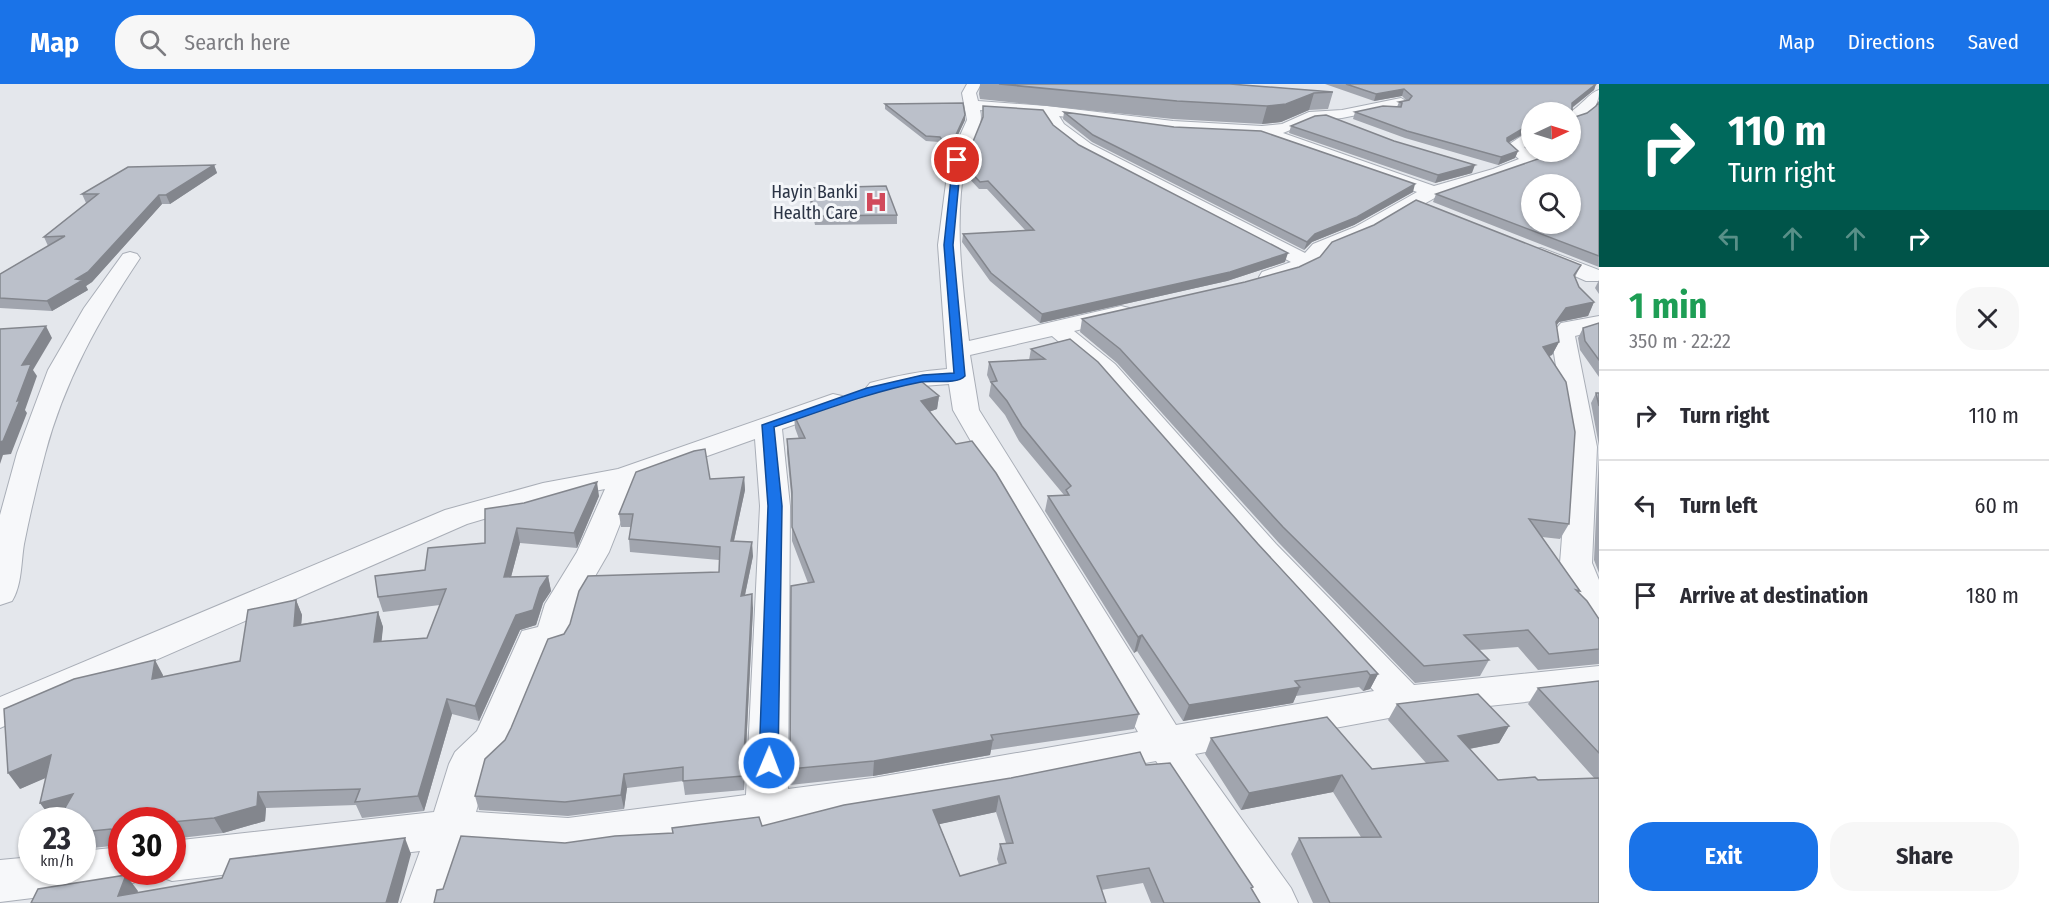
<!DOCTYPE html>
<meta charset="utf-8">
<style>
body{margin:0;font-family:"Fira Sans Condensed",sans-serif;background:#f7f7f7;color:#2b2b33;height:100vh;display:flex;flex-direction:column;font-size:22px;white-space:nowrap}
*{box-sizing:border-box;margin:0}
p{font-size:20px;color:#7c7c81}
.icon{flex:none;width:33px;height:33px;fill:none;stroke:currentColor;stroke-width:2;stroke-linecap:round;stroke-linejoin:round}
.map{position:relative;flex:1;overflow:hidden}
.sheet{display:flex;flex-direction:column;background:#fff;width:450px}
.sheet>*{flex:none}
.guide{background:#00695c;color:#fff;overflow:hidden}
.needle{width:39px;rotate:86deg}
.buttons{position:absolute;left:1521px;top:18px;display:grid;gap:12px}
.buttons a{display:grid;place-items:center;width:60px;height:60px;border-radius:50%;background:#fff;box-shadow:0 2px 4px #0004;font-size:30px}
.speed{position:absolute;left:18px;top:723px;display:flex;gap:12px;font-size:30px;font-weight:700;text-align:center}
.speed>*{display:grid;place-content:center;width:78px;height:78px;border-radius:50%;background:#fff;box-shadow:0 2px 4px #0004;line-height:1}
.speed small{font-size:15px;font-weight:400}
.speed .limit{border:9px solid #d22;background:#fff;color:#111}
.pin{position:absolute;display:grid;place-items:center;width:51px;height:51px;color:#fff;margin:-26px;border:3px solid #fff;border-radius:50%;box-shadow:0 2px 6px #0007}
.me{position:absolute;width:66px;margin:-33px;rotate:1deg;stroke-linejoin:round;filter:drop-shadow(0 0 4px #0008)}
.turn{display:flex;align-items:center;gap:21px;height:126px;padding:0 30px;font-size:27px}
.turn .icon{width:78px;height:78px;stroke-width:2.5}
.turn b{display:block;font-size:42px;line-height:51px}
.lanes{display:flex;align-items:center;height:57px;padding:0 30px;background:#0003;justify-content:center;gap:30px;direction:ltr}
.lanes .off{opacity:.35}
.round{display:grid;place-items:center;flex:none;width:63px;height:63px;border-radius:24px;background:#f7f7f7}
.head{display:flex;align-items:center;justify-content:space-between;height:102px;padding:0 30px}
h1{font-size:36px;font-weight:700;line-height:45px;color:#1e9e55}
.primary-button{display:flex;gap:12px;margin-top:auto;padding:12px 30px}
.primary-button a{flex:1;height:69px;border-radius:24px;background:#1a73e8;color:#fff;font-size:24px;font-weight:700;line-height:69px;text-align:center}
.primary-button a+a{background:#f7f7f7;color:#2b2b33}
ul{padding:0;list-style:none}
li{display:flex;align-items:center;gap:18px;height:90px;padding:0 30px;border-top:2px solid #e1e1e2}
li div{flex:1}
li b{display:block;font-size:22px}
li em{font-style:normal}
header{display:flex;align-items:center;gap:36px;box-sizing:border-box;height:84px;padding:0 30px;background:#1a73e8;color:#fff}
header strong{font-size:28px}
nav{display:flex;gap:33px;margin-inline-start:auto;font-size:21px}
.search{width:420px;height:54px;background:#f7f7f7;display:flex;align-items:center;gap:15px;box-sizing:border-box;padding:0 21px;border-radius:24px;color:#7c7c81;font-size:22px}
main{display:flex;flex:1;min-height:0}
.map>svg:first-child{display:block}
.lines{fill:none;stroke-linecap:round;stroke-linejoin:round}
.minor-casing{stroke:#a9aeb7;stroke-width:2}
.minor{fill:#f7f8fa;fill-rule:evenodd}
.wall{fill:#a1a5ae;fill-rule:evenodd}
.shaded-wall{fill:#83868d}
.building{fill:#bbc0ca;stroke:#83868d;stroke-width:1.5;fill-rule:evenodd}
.route{fill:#1a73e8;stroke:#114b97;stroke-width:1.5}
.labels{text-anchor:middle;stroke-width:6;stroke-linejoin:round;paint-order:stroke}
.far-poi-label{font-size:18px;fill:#2b3445;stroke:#f4f6f9;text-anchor:end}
</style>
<header>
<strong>Map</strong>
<div class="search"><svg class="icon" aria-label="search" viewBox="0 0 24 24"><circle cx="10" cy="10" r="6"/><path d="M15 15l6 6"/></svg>Search here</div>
<nav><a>Map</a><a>Directions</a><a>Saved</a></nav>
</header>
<main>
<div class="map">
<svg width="1599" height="819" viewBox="0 0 1599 819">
<rect width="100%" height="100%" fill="#e4e7ec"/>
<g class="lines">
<!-- minor casing -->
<g class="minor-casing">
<path id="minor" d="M 967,0 L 981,0 L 976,9 L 978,17 L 1047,22 L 1173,37 L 1262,42 L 1282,40 L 1309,28 L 1342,26 L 1401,14 L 1408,18 L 1406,21 L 1342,34 L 1312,37 L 1283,49 L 1434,102 L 1493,85 L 1519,75 L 1505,63 L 1532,45 L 1532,58 L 1524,63 L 1539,76 L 1537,80 L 1505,93 L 1440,111 L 1369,151 L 1327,168 L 1315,183 L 1270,199 L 1262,198 L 1259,193 L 1262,188 L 1291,178 L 1079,66 L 1053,46 L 1043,31 L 980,26 C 985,45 969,59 965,78 C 954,138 962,197 969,257 L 1121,222 L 1129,224 L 1132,229 L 1129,234 L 1074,247 L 1115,280 L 1276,460 L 1414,601 L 1599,582 L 1599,610 L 1405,631 L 1195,670 L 1291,804 L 1298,819 L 1249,819 L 1156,677 L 873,730 L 568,772 L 465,765 L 447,819 L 401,819 L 420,767 L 172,797 L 156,791 L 155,788 L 172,788 L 172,757 L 434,728 L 449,680 L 455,668 L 477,647 L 522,547 L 538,543 L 545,520 L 577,468 L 605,405 L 548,416 L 467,440 L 0,644 L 0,613 L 445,426 L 543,399 L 618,385 L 833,310 L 842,312 L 846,318 L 842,324 L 782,345 L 790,422 L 788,705 L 873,694 L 1138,648 L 953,326 L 949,300 L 923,302 L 879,312 L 870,309 L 866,304 L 870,299 C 896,292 920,287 947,285 L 938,161 L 949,76 L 967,36 L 962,9 ZM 1059,32 L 1173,47 L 1260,52 L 1417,108 L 1355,143 L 1313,160 L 1305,169 L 1091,60 L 1064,40 ZM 1052,252 L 1097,290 L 1254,474 L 1374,607 L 1176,641 L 979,326 L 970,271 ZM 755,355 L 760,422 L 746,711 L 568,734 L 476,728 L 487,688 L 507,668 L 513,657 L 549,567 L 566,562 L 571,553 L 579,520 L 609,468 L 637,397 Z
M 1599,6 C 1599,24 1589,34 1570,39 L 1570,28 C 1580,23 1590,8 1599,6 Z
M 1541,164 L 1599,186 L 1599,197 L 1586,197 L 1534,174 L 1531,170 L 1534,166 Z
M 130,168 L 137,170 L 140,174 C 99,235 64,298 45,370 C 37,400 30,430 24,460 C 21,478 22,501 12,517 L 0,521 L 0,431 L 17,369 L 48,286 L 84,224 L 123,170 Z
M 1599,232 L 1599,246 L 1575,252 L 1597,363 L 1592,479 L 1599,496 L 1599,534 L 1587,530 L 1567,500 L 1560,479 L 1569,363 L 1551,251 L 1561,239 Z
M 122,763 L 122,788 L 142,788 L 138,797 L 122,803 L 0,818 L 0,776 L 32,773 L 32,788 L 82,788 L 82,767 Z"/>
</g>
<!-- minor -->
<use href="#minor" class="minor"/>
</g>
<!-- wall -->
<path class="wall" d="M 980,0 L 1230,0 L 1333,8 L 1328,25 L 1309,26 L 1281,38 L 1262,40 L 1173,35 L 980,15 L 979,10 Z
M 1325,0 L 1596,0 L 1594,6 L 1572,24 L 1572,34 L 1587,29 L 1596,22 L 1599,18 L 1599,183 L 1433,118 L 1436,110 L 1540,75 L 1532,68 L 1570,68 L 1532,28 L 1532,45 L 1508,59 L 1518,67 L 1515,74 L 1498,81 L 1405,54 L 1353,35 L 1355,28 L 1397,23 L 1399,18 L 1407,17 L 1402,12 L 1374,17 Z
M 885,20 L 965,31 L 965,36 L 948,72 L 939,58 L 926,57 L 885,25 Z
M 983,22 L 1053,41 L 1079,61 L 1285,178 L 1227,197 L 1040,239 L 990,197 L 962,158 L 963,150 L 1025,146 L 987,105 L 979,105 L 965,90 L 966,83 L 983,35 Z
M 1064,28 L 1413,108 L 1354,141 L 1312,158 L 1304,166 L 1092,58 L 1063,35 Z
M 1291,42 L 1472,89 L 1435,99 L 1289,49 Z
M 1532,55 L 1532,67 L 1528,63 Z
M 214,81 L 217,89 L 170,120 L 162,120 L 92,198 L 86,202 L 88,206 L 52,227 L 0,224 L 0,190 L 48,162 L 44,153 L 87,119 L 86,119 L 82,110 Z
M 809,104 L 897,131 L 897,140 L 815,141 L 809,113 Z
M 1581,181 L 1575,193 L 1579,203 L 1594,218 L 1588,232 L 1559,238 L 1556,242 L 1559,258 L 1552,271 L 1549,272 L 1569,440 L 1560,455 L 1542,453 L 1580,507 L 1578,509 L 1599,535 L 1599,580 L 1538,586 L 1518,563 L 1479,566 L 1489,576 L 1480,592 L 1415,599 L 1278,458 L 1117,279 L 1080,248 L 1082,235 Z
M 1599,196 L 1599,210 L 1595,204 Z
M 1599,239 L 1599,293 L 1580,266 L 1578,254 L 1583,244 Z
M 1070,255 L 1378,590 L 1370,605 L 1363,607 L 1359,603 L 1296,612 L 1293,619 L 1183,637 L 1137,567 L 1134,569 L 1045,427 L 1048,412 L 1064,411 L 1019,357 L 1005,331 L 989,312 L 991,300 L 987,291 L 989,278 L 1029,276 L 1031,265 Z
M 1596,309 L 1599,309 L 1599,362 L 1591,319 Z
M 939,312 L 937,325 L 929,328 L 1139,630 L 1134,645 L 991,666 L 990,671 L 873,692 L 790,701 L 791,502 L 808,499 L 792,457 L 792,420 L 787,369 L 787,355 L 799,355 L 795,344 L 794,331 Z
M 1599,369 L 1599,489 L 1594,476 Z
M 744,393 L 745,406 L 734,457 L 753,472 L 745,511 L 753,524 L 744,706 L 685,711 L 683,697 L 627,704 L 624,725 L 568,732 L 479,726 L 475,712 L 505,656 L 564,550 L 719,488 L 719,476 L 630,468 L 629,455 L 631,443 L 621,443 L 619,430 L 710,395 Z
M 599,412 L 577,464 L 520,459 L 511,493 L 548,492 L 551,507 L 543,519 L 536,541 L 520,546 L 479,637 L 452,630 L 424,727 L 362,734 L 356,721 L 266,724 L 265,737 L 223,749 L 172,755 L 172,736 L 122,736 L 122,761 L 82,765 L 82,736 L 61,732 L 52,735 L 40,719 L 46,693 L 20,705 L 163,591 L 163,593 L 240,577 L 296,516 L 302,531 L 301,540 L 378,528 L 383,543 L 381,557 L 427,554 L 440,521 L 383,528 L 378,513 L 425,486 L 485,459 L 485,425 Z
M 1599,597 L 1599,819 L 1313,819 L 1291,770 L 1299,754 L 1361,753 L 1333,708 L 1241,726 L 1205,670 L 1211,654 L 1372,685 L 1426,679 L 1388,636 L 1397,620 L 1509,642 L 1499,659 L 1469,665 L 1498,696 L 1595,695 L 1528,620 L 1538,604 Z
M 1146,681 L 1252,806 L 1260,819 L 1151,819 L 1143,799 L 1101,806 L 443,805 L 565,759 L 762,742 ZM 996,728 L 1006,759 L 1000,760 L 997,775 L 999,781 L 960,792 L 939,740 Z"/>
<!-- shaded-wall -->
<path class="shaded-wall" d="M 1596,0 L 1594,6 L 1569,26 L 1572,19 Z
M 1404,5 L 1402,12 L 1374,17 L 1376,10 Z
M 1314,9 L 1309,26 L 1281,38 L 1262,40 L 1267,22 Z
M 965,31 L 965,36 L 948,72 L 949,66 Z
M 1532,39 L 1532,45 L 1504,61 L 1507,54 Z
M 1518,67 L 1515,74 L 1498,81 L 1501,73 Z
M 214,81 L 217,89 L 170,120 L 166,111 Z
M 1475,81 L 1472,89 L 1435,99 L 1438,91 Z
M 1415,100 L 1413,108 L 1354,141 L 1312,158 L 1304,166 L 1307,158 L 1315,150 Z
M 159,111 L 162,120 L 92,198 L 86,202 L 88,206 L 52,227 L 47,217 L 76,195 Z
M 1288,169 L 1285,178 L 1227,197 L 1040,239 L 1042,230 Z
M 1594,218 L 1588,232 L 1559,238 L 1549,251 L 1556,238 L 1566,224 Z
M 46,242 L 52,254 L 33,286 L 37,292 L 25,326 L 27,329 L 11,370 L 3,371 L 0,380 L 0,358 L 17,317 L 22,281 Z
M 1559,258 L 1552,271 L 1536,277 L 1543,263 Z
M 939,312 L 937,325 L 920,331 L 921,317 Z
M 744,393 L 745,406 L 731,470 L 731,457 Z
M 597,398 L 599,412 L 577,464 L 574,449 Z
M 517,444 L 520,459 L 507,508 L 504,493 Z
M 752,458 L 753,472 L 742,525 L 741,512 Z
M 548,492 L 551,507 L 543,519 L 536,541 L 520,546 L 479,637 L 475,622 L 516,531 L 540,504 Z
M 752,510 L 753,524 L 744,706 L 743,692 Z
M 296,516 L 302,531 L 300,557 L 294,542 Z
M 378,528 L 383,543 L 380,573 L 374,558 Z
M 1142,551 L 1137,567 L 1134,569 L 1138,553 Z
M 155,576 L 163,591 L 160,611 L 152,595 Z
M 1378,590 L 1370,605 L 1363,607 L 1370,591 Z
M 1300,603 L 1293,619 L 1183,637 L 1189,621 Z
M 447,615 L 452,630 L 424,727 L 418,712 Z
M 1509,642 L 1499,659 L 1448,669 L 1458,652 Z
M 993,656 L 990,671 L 873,692 L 874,677 Z
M 51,671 L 62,687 L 20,705 L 8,689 Z
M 624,690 L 627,704 L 624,725 L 621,711 Z
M 1342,691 L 1333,708 L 1241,726 L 1249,709 Z
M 258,708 L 266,724 L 265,737 L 223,749 L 214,734 Z
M 73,710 L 83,725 L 52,735 L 40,719 Z
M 999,712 L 996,728 L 931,742 L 933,726 Z
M 405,754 L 411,770 L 398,819 L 386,819 Z
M 126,791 L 138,807 L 134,819 L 118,812 Z"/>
<!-- building -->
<path class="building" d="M 999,0 L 1230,0 L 1333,8 L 1314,9 L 1286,20 L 1267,22 L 1177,17 Z
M 1346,0 L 1596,0 L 1572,19 L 1572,34 L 1587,29 L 1596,22 L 1599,18 L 1599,172 L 1436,110 L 1541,74 L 1544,68 L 1570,68 L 1570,28 L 1532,28 L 1532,39 L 1507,54 L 1507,57 L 1518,67 L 1501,73 L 1407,47 L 1355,28 L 1383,22 L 1401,23 L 1402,19 L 1399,18 L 1409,16 L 1412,12 L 1404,5 L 1376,10 ZM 1532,100 L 1570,100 L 1570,140 L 1532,140 Z
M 963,19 L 965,31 L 949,66 L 940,53 L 926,52 L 885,20 Z
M 983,22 L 1043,26 L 1053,41 L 1079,61 L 1288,169 L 1230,188 L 1042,230 L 991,189 L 963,150 L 1034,146 L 988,97 L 980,98 L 966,83 L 970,65 L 983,33 Z
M 1064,28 L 1174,43 L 1261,47 L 1415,100 L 1357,133 L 1315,150 L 1307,158 L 1093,51 Z
M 1326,31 L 1394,57 L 1475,81 L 1438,91 L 1291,42 L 1315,32 Z
M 214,81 L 166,111 L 159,111 L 88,188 L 76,195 L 83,196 L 47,217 L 0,214 L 0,190 L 65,152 L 44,153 L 98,110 L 82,110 L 128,83 Z
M 886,102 L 897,131 L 815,132 L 809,104 Z
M 1416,116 L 1581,181 L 1574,191 L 1579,203 L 1594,218 L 1566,224 L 1556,238 L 1559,258 L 1543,263 L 1566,298 L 1575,348 L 1569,440 L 1529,435 L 1580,507 L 1576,506 L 1587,517 L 1599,535 L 1599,565 L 1549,570 L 1528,546 L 1464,551 L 1489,576 L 1424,582 L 1283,443 L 1120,265 L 1082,235 L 1245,198 L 1299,183 L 1320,173 L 1332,158 L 1374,141 Z
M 1599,239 L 1599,276 L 1585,257 L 1583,244 Z
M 46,242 L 22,281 L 31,280 L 17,317 L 20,316 L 3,357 L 0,358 L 0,245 Z
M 1070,255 L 1098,278 L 1258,460 L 1378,590 L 1370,591 L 1367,587 L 1295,597 L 1300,603 L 1189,621 L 1142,551 L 1138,553 L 1048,412 L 1069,411 L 1066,406 L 1071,402 L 1022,342 L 1007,317 L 991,298 L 997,297 L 989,278 L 1045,275 L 1031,265 Z
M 916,293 L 939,312 L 921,317 L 956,360 L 972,357 L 996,389 L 1139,630 L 991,651 L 993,656 L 874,677 L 790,685 L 791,502 L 814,498 L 792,443 L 792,408 L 787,355 L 805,354 L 794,331 L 865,306 Z
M 1596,309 L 1599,309 L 1599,322 Z
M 705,365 L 710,395 L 744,393 L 731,457 L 752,458 L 741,512 L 752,510 L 743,692 L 683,697 L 683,683 L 624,690 L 621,711 L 565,718 L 475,712 L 485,675 L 505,656 L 511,644 L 548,555 L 564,550 L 570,540 L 579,507 L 588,492 L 719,488 L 720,463 L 629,455 L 633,430 L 619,430 L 636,388 L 694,367 Z
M 597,398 L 574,449 L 517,444 L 504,493 L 548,492 L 540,504 L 533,526 L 516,531 L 475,622 L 447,615 L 418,712 L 355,718 L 360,705 L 258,708 L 257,722 L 214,734 L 172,738 L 172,736 L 122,736 L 122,749 L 114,750 L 111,745 L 82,748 L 82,736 L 58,736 L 73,710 L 40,719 L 51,671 L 8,689 L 4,625 L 74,595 L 155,576 L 152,595 L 240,577 L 248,526 L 296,516 L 294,542 L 378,528 L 374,558 L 427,554 L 446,505 L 378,513 L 375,492 L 425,486 L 428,464 L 485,459 L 485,425 L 524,419 Z
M 1599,597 L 1599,669 L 1538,604 Z
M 1478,610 L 1509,642 L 1458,652 L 1498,696 L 1535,693 L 1538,696 L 1599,694 L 1599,819 L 1330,819 L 1299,754 L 1381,753 L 1342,691 L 1249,709 L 1211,654 L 1327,633 L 1372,685 L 1448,677 L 1397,620 Z
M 1140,668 L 1146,681 L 1170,679 L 1253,803 L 1251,804 L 1260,819 L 1164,819 L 1149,784 L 1097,792 L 1106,819 L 434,819 L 437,806 L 443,805 L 461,752 L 565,759 L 615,752 L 673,749 L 672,744 L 759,733 L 762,742 L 844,721 L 1011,694 ZM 999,712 L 1013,759 L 1000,760 L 1006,779 L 960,792 L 933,726 Z
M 405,754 L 386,819 L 31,819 L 38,805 L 126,791 L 118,812 L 222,794 L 230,775 Z"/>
<!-- route -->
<path class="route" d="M 957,74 L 961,76 L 953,161 L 965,292 C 956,301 934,296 921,298 C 870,308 822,327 774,343 L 782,422 L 778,679 L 775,685 L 769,687 L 762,685 L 759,679 L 768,422 L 762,341 L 867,304 L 923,291 L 954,289 L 944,161 L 953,76 Z"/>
<!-- icons -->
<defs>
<g id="hospital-bare" transform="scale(1.8)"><path d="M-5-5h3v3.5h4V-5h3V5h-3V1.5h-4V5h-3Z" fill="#d1495b" stroke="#f4f6f9" stroke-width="2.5" paint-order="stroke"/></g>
</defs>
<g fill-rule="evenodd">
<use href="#hospital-bare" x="876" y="118"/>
</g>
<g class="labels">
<!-- far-poi labels -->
<g class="far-poi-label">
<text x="858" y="114">Hayin Banki<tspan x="858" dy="21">Health Care</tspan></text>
</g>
</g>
</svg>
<div class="buttons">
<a><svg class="needle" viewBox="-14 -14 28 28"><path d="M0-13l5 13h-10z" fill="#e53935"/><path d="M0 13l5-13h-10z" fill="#7c7c81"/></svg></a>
<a><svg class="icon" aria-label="search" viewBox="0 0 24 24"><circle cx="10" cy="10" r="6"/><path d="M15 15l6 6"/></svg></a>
</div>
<div class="speed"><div>23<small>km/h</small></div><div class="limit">30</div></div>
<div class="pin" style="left:957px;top:76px;background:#d93025"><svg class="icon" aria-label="arrive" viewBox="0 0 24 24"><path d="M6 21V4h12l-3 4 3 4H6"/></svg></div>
<svg class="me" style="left:769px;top:679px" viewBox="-20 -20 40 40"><circle r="17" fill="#1a73e8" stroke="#fff" stroke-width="3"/><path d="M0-11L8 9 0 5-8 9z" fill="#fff"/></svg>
</div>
<section class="sheet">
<div class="guide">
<div class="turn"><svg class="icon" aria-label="right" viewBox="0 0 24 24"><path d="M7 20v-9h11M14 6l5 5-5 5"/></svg><div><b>110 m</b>Turn right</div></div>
<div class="lanes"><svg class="icon off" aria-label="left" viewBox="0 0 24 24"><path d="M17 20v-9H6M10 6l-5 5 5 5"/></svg><svg class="icon off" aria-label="ahead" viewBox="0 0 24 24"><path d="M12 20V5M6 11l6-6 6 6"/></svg><svg class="icon off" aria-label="ahead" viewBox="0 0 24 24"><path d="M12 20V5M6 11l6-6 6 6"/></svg><svg class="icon" aria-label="right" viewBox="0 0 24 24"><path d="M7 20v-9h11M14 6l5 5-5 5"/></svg></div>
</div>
<div class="head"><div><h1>1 min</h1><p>350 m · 22:22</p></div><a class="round"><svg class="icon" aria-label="close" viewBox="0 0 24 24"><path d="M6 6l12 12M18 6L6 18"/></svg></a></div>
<ul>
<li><svg class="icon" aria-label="right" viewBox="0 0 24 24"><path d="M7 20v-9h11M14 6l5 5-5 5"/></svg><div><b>Turn right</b></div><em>110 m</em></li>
<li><svg class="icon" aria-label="left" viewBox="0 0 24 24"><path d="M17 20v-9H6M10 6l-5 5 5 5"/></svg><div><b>Turn left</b></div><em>60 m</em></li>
<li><svg class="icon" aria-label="arrive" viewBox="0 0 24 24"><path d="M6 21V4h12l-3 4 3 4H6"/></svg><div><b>Arrive at destination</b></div><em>180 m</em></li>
</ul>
<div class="primary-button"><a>Exit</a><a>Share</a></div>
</section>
</main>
